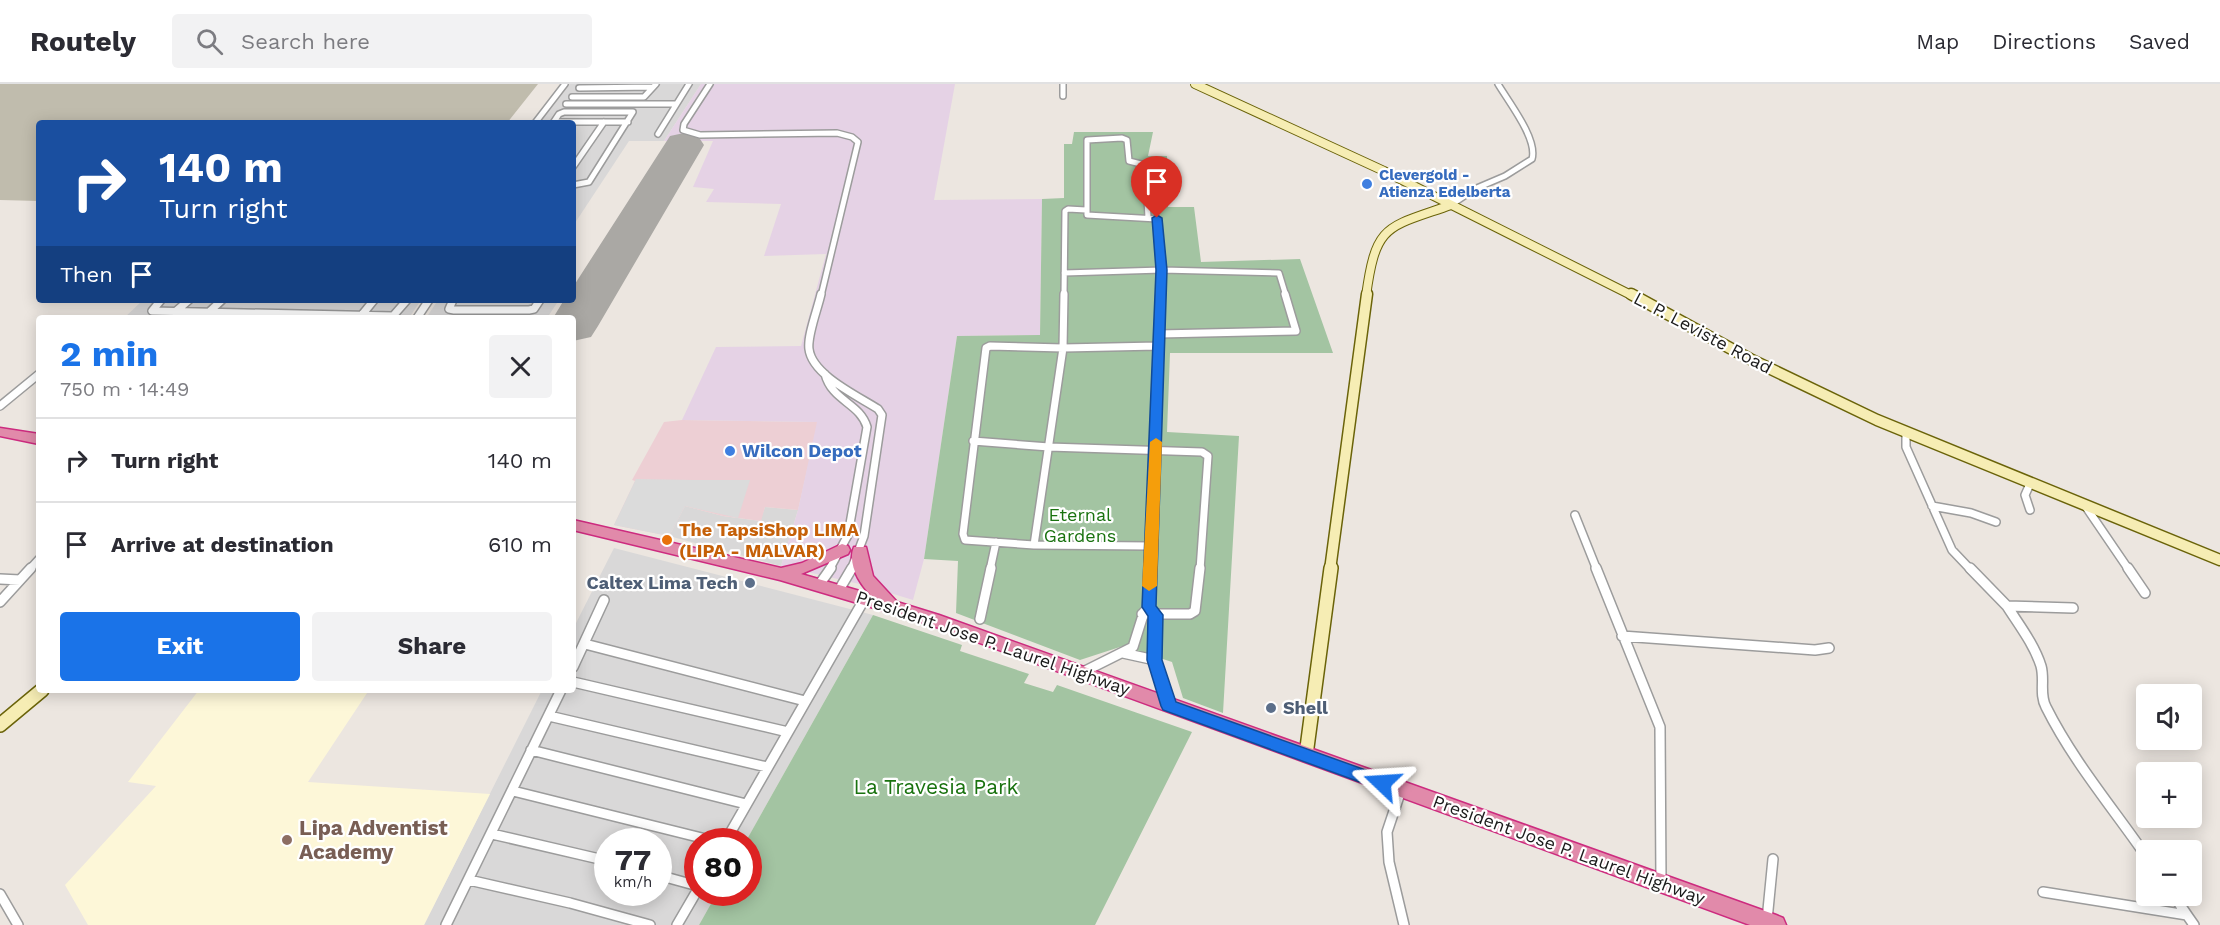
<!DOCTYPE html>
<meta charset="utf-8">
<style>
body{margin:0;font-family:"Work Sans",sans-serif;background:#f2f2f3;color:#2b2b33;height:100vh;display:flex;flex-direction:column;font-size:22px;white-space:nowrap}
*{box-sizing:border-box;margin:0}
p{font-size:20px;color:#7c7c81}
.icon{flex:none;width:33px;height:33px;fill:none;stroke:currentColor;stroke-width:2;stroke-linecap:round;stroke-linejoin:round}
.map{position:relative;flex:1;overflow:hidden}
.details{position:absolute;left:36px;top:231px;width:540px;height:378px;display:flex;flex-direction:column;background:#fff;border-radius:6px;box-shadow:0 3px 15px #0003}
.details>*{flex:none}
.hud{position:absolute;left:36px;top:36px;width:540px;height:183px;border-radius:6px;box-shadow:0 3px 15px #0003;background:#1a4fa0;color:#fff;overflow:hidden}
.buttons{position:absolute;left:2136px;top:600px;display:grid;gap:12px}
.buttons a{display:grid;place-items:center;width:66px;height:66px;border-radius:6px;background:#fff;box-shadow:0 3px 15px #0003;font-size:30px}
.speed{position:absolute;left:594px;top:744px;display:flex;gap:12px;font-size:30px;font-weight:700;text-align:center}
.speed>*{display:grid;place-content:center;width:78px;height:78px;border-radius:50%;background:#fff;box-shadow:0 3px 15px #0003;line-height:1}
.speed small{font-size:15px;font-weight:400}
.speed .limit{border:9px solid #d22;background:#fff;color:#111}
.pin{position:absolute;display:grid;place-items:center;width:51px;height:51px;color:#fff;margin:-62px -26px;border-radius:50% 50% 50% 0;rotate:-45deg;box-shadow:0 0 6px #0007}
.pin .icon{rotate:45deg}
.me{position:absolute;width:66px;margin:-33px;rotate:290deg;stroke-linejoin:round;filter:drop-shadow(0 0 4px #0008)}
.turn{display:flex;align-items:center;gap:21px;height:126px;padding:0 24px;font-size:27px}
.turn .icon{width:78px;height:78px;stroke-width:2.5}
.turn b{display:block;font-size:42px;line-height:51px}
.then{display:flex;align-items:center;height:57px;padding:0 24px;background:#0003;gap:12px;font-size:22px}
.round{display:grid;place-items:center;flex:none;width:63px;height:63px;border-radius:6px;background:#f2f2f3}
.head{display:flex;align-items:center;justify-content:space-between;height:102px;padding:0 24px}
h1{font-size:36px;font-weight:700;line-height:45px;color:#1a73e8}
.button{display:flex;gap:12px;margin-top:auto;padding:12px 24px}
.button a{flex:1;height:69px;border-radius:6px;background:#1a73e8;color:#fff;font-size:24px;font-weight:700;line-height:69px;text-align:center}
.button a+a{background:#f2f2f3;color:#2b2b33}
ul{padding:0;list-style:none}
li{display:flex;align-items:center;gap:18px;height:84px;padding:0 24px;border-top:2px solid #e1e1e2}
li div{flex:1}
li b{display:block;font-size:22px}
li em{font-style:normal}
header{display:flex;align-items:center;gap:36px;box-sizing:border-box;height:84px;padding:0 30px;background:#fff;border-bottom:2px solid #e1e1e2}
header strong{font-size:28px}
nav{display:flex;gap:33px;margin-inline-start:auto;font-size:21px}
.search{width:420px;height:54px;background:#f2f2f3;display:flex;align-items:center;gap:15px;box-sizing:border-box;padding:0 21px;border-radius:6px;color:#7c7c81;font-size:22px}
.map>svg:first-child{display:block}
.residential{fill:#d9d8d8;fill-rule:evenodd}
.commercial{fill:#edcfd4}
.industrial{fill:#e5d2e5}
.education{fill:#fdf7d8}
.construction{fill:#c0bcad}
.cemetery{fill:#a3c4a2}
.parking{fill:#dbdbdb}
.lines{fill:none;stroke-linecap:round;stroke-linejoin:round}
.runway{fill:#aaa8a4;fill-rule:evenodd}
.street-far2-casing{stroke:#9c9c9c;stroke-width:8}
.street-far1-casing{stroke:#9c9c9c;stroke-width:10}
.street-casing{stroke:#9c9c9c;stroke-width:12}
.secondary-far2-casing{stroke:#6a6309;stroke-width:10}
.secondary-far1-casing{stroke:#6a6309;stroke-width:13}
.secondary-casing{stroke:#6a6309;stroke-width:16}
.highway-casing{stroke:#cd2b7f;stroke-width:3}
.street-far2{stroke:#fff;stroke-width:5}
.street-far1{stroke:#fff;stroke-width:7}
.street{stroke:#fff;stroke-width:9}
.secondary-far2{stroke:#f6edb4;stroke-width:8}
.secondary-far1{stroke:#f6edb4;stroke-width:10}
.secondary{stroke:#f6edb4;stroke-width:13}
.highway{fill:#e18aaa;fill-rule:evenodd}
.route{fill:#1a73e8;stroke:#114b97;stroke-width:1.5}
.slow{fill:#f59e0b}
.shop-dot{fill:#3f7fe0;stroke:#fff;stroke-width:2}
.food-dot{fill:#e8710a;stroke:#fff;stroke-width:2}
.service-dot{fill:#5c6f8a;stroke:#fff;stroke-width:2}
.education-dot{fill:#8d6e63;stroke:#fff;stroke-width:2}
.labels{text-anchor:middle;stroke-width:4.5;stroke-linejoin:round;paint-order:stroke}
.far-shop-label{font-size:15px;font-weight:bold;fill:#366cbe;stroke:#fff;text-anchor:start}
.street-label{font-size:18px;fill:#1b1b1b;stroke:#fff}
.shop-label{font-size:18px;font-weight:bold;fill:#366cbe;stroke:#fff;text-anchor:start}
.park-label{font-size:18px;fill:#19720f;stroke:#fff}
.food-label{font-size:18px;font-weight:bold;fill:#c56008;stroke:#fff;text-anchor:start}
.service-label{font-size:18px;font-weight:bold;fill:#4e5e75;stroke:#fff;text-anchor:end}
.near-park-label{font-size:21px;fill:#19720f;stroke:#fff}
.near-education-label{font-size:21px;font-weight:bold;fill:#785e54;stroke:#fff;text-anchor:start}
</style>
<header>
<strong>Routely</strong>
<div class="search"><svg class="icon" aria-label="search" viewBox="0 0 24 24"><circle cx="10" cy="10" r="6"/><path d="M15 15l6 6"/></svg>Search here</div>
<nav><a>Map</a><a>Directions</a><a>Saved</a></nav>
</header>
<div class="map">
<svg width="2220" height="841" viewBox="0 0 2220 841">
<rect width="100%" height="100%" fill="#ece6e0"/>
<!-- residential -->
<path class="residential" d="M 570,0 L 701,0 L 664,57 L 629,57 L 573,142 L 573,39 L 540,39 Z
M 143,216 L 421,216 L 409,234 L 124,234 Z
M 438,216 L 559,216 L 547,234 L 426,234 Z
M 685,422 L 723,432 L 760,437 L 765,423 L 798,426 L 781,482 L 669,452 Z
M 614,464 L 873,531 L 746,757 L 698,758 L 698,808 L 717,809 L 699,841 L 424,841 L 542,606 L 573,606 L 573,545 ZM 608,758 L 658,758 L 658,808 L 608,808 Z"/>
<!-- commercial -->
<path class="commercial" d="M 682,336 L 818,338 L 798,426 L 765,423 L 761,437 L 723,432 L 685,422 L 669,452 L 614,441 L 635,397 L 632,396 L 664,338 Z"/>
<!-- industrial -->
<path class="industrial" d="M 701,0 L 955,0 L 934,116 L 1042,115 L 1040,251 L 957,252 L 924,475 L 913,516 L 864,501 L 781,482 L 798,426 L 817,338 L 682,336 L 716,263 L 801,262 L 826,170 L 764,172 L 781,120 L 706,118 L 714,105 L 693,103 L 713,57 L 664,57 Z"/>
<!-- education -->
<path class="education" d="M 199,606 L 369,606 L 308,698 L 490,710 L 424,841 L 88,841 L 65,801 L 156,702 L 128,698 Z"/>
<!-- construction -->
<path class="construction" d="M 0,0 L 538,0 L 507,39 L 39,39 L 39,117 L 0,116 Z"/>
<!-- cemetery -->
<path class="cemetery" d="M 1074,48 L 1153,48 L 1148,72 L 1167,72 L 1168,123 L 1194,123 L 1201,178 L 1300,175 L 1333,269 L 1170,269 L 1167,348 L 1239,352 L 1223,629 L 1183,614 L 1172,578 L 1123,562 L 1080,576 L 956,529 L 958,477 L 924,475 L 957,252 L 1040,251 L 1042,115 L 1064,114 L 1064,60 L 1072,60 Z
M 873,531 L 962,561 L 960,567 L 1029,590 L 1024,599 L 1053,608 L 1057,601 L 1192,648 L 1095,841 L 699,841 L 717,809 L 748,808 L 748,758 L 746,757 Z"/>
<!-- parking -->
<path class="parking" d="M 636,395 L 693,396 L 750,396 L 738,434 L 685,422 L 669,452 L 614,441 Z"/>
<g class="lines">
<!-- runway -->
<path class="runway" d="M 684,49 L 698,52 L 704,61 L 598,242 L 591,253 L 573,257 L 573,234 L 553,234 L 564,216 L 573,216 L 573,203 L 670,52 Z"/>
<!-- street-far2 casing -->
<g class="street-far2-casing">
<path id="street-far2" d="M 710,0 L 684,40 L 683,46 L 700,51 L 837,49 L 852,53 L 858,58 L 821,212
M 1063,0 L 1063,12
M 579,4 L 653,3
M 572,13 L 644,13 L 656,0
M 566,20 L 676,20
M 554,38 L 628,38
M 535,39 L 565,0
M 553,39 L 559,30 L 564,28 L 633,28 L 589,98 L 573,101
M 658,50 L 689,0
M 573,83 L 604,38
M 1406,110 L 1427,109
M 1444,118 L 1505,92 L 1532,75 C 1538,55 1508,17 1498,0
M 1451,121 L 1472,107
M 1148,133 L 1145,81 L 1129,77 L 1127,56 L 1122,54 L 1087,56 L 1087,131 L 1157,135 L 1162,186 L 1161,212
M 1064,189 L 1162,186 L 1279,189 L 1286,212
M 1064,212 L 1065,127 L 1068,125 L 1086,126"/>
</g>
<!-- street-far1 casing -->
<g class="street-far1-casing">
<path id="street-far1" d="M 821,210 C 818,224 807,252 809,265 C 812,291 858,312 878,325 L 882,331 L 864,452 L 851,486
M 161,216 L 152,227 L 393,232 L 407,216
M 453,216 L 449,225 L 454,226 L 529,226 L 534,225 L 540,216
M 175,228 L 189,216
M 208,229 L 222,216
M 361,232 L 374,216
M 417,234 L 429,216
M 1159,250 L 1296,247 L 1285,210
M 825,290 C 832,317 860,319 867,343 L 848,451 L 829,486
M 0,322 L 39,290
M 1906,349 L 1906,363 L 1952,466 L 1971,486
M 973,357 L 1049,363 L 1202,368 L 1208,372 L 1200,486
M 2030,400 L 2025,411 L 2030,426
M 1932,422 L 1971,429 L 1996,438
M 2086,423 L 2129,486
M 1575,431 L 1597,486
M 1034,461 L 1063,264 L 1064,210
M 1150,462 L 1034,461 L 965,456 L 963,450 L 986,264 L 990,262 L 1063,264 L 1158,262
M 29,486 L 39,475
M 990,486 L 996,458
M 1150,486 L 1161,210"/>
</g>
<!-- street casing -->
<g class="street-casing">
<path id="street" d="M 1151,484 L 1149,523 L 1155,531 L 1155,576 L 1168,620
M 1596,484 L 1660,643 L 1661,797
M 1970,484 L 2007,522
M 2128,484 L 2145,509
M 0,495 L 20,496
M 819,501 L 831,484
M 839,506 L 852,484
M 0,518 L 31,484
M 2073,524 L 2007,522 C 2019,541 2034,560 2041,582 C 2045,596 2039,610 2046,623 C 2073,677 2112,723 2146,772
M 1142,530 L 1190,530 L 1195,527 L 1200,484
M 980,535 L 991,484
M 1622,552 L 1815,566 L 1829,564
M 585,560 L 805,617
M 1123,569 L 1155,576
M 573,583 L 604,516
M 1081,589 L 1133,563 L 1144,528
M 573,598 L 788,648
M 549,632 L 767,683
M 531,666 L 746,720
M 1401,706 L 1387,748 L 1389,778 L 1404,841
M 513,707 L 718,758
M 492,750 L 608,777
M 725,758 L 865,514
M 658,791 L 698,802
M 469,796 L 570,819 L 650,841
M 2043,808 L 2187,831 L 2194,841
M 0,810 L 18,841
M 2174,812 L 2187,831
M 1767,836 L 1773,775
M 446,841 L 561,606
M 677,841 L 698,805"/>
</g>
<!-- secondary-far2 casing -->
<g class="secondary-far2-casing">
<path id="secondary-far2" d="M 1195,0 L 1384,87 L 1633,212
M 1366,212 C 1376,139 1386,144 1451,121"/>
</g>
<!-- secondary-far1 casing -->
<g class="secondary-far1-casing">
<path id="secondary-far1" d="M 1631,210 L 1750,275 L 1877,336 L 2220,476
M 1330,486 L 1367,210"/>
</g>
<!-- secondary casing -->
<g class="secondary-casing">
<path id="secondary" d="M 0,641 L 42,606
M 1306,671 L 1331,484"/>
</g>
<!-- highway casing -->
<g class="highway-casing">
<path id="highway" d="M 0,344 L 39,350 L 39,360 L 0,352 Z
M 573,436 L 781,484 L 802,479 L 842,460 L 848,462 L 850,466 L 848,470 L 801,490 L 870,510 C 859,499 847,479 854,463 L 866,463 L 873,492 L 897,518 L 939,531 L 1776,831 L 1783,834 L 1786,841 L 1750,841 L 928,540 L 780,496 L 573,446 Z"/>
</g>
<!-- street-far2 -->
<use href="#street-far2" class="street-far2"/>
<!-- street-far1 -->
<use href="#street-far1" class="street-far1"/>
<!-- street -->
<use href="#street" class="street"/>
<!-- secondary-far2 -->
<use href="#secondary-far2" class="secondary-far2"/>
<!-- secondary-far1 -->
<use href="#secondary-far1" class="secondary-far1"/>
<!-- secondary -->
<use href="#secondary" class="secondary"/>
<!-- highway -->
<use href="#highway" class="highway"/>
</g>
<!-- route -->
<path class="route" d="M 1157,131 L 1162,134 L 1167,186 L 1156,522 L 1163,531 L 1162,576 L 1176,618 L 1388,694 L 1391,699 L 1388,704 L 1382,706 L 1376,704 L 1163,626 L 1161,622 L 1147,576 L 1148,532 L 1142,523 L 1156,186 L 1152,134 Z"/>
<!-- slow -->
<path class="slow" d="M 1156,354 L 1162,358 L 1157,502 L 1149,507 L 1142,502 L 1150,358 Z"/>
<!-- markers -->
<g class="shop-dot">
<circle cx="1367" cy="100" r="6"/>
<circle cx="730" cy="367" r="6"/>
</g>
<circle class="food-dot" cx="667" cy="456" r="6"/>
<g class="service-dot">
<circle cx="750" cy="499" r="6"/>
<circle cx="1271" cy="624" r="6"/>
</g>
<circle class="education-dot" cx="287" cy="756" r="6"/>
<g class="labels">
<!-- far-shop labels -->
<g class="far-shop-label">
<text x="1379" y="96">Clevergold -<tspan x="1379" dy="17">Atienza Edelberta</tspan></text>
</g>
<!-- street labels -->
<g class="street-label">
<text transform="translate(1703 249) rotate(28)" y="6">L. P. Leviste Road</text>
<text transform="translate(993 559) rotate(19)" y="6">President Jose P. Laurel Highway</text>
<text transform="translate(1569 766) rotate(20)" y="6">President Jose P. Laurel Highway</text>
</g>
<!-- shop labels -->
<g class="shop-label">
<text x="742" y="373">Wilcon Depot</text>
</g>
<!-- park labels -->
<g class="park-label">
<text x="1080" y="437">Eternal<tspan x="1080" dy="21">Gardens</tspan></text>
</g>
<!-- food labels -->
<g class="food-label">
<text x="679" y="452">The TapsiShop LIMA<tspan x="679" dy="21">(LIPA - MALVAR)</tspan></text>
</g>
<!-- service labels -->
<g class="service-label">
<text x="738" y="505">Caltex Lima Tech</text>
<text x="1283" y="630" text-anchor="start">Shell</text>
</g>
<!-- near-park labels -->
<g class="near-park-label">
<text x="936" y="710">La Travesia Park</text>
</g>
<!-- near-education labels -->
<g class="near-education-label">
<text x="299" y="751">Lipa Adventist<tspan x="299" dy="24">Academy</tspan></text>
</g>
</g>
</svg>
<div class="buttons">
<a><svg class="icon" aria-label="sound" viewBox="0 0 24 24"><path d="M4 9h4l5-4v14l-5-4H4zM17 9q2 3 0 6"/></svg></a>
<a>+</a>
<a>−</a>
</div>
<div class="speed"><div>77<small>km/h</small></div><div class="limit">80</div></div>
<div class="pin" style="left:1157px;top:134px;background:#d93025"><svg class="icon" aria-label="arrive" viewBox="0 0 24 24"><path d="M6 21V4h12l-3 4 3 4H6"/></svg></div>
<svg class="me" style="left:1382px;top:699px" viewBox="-20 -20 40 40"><path d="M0-17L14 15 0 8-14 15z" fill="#1a73e8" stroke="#fff" stroke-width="4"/></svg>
<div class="hud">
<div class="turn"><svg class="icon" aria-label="right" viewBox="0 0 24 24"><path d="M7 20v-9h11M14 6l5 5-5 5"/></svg><div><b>140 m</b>Turn right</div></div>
<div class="then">Then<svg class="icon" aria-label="arrive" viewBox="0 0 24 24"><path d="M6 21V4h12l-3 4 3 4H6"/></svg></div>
</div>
<section class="details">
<div class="head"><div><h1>2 min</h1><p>750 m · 14:49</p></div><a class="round"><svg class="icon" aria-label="close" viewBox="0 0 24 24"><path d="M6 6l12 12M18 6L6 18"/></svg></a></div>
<ul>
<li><svg class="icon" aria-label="right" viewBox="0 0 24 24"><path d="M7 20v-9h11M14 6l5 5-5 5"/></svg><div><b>Turn right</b></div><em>140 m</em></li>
<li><svg class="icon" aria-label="arrive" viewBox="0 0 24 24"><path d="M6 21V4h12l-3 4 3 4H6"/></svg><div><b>Arrive at destination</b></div><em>610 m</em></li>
</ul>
<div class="button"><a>Exit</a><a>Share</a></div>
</section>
</div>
